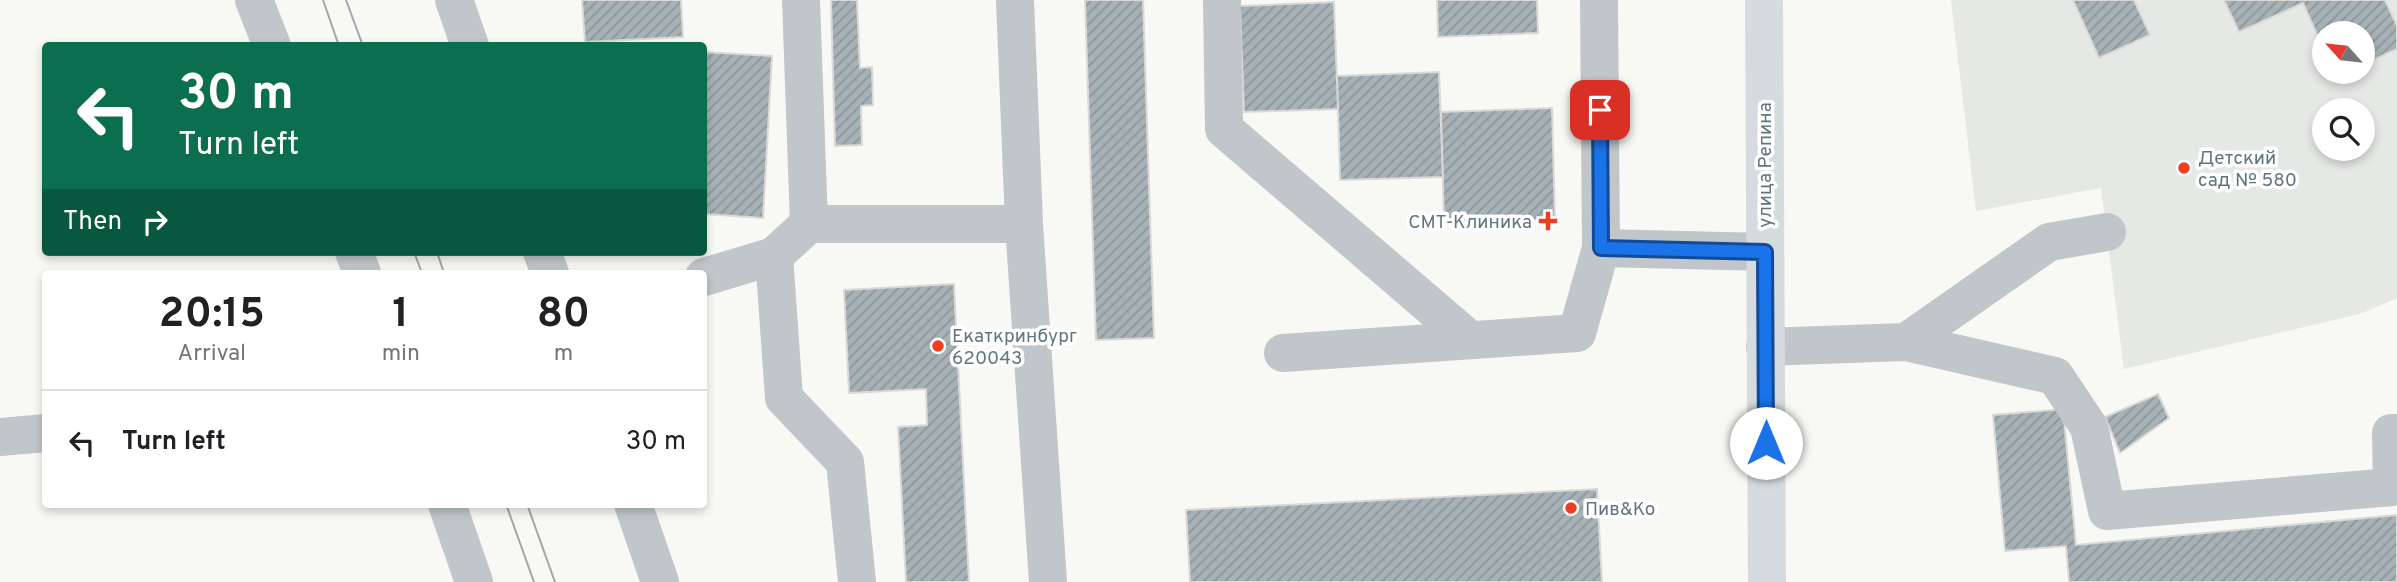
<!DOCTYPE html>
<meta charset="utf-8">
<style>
body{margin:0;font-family:Overpass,sans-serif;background:#f6f6f6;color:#202124;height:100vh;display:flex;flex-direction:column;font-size:26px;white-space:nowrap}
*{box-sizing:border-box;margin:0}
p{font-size:23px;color:#757577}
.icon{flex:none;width:38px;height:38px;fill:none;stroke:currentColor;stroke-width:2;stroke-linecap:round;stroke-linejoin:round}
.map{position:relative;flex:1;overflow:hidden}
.sheet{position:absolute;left:42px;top:270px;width:665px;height:238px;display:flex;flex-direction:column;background:#fff;border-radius:7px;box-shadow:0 4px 10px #0003}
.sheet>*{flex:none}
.hud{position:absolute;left:42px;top:42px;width:665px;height:214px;border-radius:7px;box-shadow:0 4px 10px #0003;background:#0b6e4f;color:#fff;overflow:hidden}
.needle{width:46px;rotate:297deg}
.buttons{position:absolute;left:2312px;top:21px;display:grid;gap:14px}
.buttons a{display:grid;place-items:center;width:63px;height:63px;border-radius:50%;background:#fff;box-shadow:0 4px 10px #0003;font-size:35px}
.pin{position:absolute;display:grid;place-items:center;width:60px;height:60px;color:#fff;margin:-30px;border-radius:14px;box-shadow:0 4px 10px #0006}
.me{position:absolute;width:77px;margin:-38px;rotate:0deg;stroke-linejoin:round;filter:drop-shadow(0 0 5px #0008)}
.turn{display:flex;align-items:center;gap:24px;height:147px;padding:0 21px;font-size:32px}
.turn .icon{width:91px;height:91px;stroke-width:2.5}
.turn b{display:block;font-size:49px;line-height:60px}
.then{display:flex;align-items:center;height:66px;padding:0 21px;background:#0003;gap:14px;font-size:26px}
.eta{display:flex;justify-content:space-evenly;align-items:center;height:119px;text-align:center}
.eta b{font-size:42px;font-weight:700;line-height:49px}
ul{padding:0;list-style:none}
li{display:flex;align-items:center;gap:21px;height:105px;padding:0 21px;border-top:2px solid #e0e0e0}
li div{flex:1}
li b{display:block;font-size:26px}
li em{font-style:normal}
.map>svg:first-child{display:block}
.built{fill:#e6e8e6;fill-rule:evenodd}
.building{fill:url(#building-hatch);stroke:#dad9d7;stroke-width:2}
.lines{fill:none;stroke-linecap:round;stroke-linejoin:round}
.minor{stroke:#c0c6c9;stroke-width:38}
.major{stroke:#d5dbde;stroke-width:38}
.tram{stroke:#9fa8ae;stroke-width:2}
.route-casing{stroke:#114b97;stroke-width:18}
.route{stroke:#1a73e8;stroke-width:12}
.poi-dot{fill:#ed3f20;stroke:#fff;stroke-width:2.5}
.labels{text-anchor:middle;stroke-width:7;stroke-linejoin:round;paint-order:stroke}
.poi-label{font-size:19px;fill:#617682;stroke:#fff;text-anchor:start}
.street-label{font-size:19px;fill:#617682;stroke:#fff}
</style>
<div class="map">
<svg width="2397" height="582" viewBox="0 0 2397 582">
<defs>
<pattern id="building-hatch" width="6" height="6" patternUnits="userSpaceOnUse" patternTransform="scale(1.75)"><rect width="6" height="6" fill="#a7b2b7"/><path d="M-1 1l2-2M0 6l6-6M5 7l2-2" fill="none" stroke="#8b959a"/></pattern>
</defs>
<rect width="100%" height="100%" fill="#f8f8f5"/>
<!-- built -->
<path class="built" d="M 1951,0 L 2397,0 L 2397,298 L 2360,314 L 2124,369 L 2101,188 L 1976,211 ZM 2324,33 L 2362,33 L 2362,72 L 2324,72 ZM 2324,110 L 2362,110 L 2362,149 L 2324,149 Z"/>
<!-- building -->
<path class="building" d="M 582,0 L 681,0 L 683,37 L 585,42 Z
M 831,0 L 857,0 L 860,68 L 872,67 L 873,105 L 861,106 L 862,145 L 835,146 Z
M 1085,0 L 1143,0 L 1154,338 L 1096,340 Z
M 1437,0 L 1537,0 L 1538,33 L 1438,37 Z
M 2073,0 L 2134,0 L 2150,35 L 2099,58 Z
M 2224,0 L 2385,0 L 2397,26 L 2397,49 L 2362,65 L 2362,33 L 2324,33 L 2324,50 L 2303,3 L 2239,32 Z
M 1334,2 L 1338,109 L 1244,112 L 1240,6 Z
M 704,52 L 772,56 L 763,218 L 704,214 Z
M 1439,72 L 1443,177 L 1340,180 L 1337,76 Z
M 1552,108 L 1555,219 L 1444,223 L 1441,112 Z
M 954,284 L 969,582 L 906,582 L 898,427 L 927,425 L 926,389 L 849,393 L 844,290 Z
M 2158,394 L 2169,418 L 2120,453 L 2105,417 Z
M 2063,409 L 2076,545 L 2397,515 L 2397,582 L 2069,582 L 2066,546 L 2005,551 L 1993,415 Z
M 1597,489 L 1602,582 L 1190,582 L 1186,510 Z"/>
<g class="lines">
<!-- minor -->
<path class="minor" d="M 254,0 L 272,46
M 454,0 L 470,46
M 801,0 L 809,224
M 1015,0 L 1024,224 L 1048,582
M 1222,0 L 1224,129 L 1470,340
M 1599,0 L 1601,248
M 354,252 L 362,273
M 542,252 L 550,273
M 774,256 L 784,398 L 845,462 L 857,582
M 704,277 L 774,256 L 809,224 L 1024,224
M 1906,342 L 2049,242 L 2107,232
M 1765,347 L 1906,342 L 2055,376 L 2089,427 L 2107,511 L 2392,487 L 2391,433 L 2397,433
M 1283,353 L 1577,333 L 1601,248 L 1765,252
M 0,437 L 46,433
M 447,504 L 474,582
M 633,504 L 660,582"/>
<!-- major -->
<path class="major" d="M 1764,0 L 1767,582"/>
<!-- tram -->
<path class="tram" d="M 323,0 L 339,46
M 346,0 L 363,46
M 414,252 L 422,273
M 437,252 L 444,273
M 506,504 L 534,582
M 527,504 L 555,582"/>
</g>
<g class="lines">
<!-- route casing -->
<g class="route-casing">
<path id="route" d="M 1600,110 L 1601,248 L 1765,252 L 1766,443"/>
</g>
<!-- route -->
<use href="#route" class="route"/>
</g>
<!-- markers -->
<g class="poi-dot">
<circle cx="2184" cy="168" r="7"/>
<path d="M1544.5 210.5h7v7h7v7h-7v7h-7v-7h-7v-7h7z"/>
<circle cx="938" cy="346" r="7"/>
<circle cx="1571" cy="508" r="7"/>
</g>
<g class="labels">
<!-- poi labels -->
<g class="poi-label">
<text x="2198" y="164">Детский<tspan x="2198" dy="22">сад № 580</tspan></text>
<text x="1532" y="228" text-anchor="end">СМТ-Клиника</text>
<text x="952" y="342">Екаткринбург<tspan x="952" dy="22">620043</tspan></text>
<text x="1585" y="515">Пив&amp;Ко</text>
</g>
<!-- street labels -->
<g class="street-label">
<text transform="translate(1764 165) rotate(-90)" y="7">улица Репина</text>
</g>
</g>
</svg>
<div class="buttons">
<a><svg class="needle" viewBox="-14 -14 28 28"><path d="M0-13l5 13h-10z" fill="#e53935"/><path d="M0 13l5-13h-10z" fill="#757577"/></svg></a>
<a><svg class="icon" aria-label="search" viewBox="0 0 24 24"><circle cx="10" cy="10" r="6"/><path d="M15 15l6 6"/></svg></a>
</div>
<div class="pin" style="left:1600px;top:110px;background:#d93025"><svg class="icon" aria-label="arrive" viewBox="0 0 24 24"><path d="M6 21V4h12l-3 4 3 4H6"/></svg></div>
<svg class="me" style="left:1766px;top:443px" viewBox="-20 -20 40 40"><circle r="19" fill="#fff"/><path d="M0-13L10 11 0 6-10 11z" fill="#1a73e8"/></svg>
<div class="hud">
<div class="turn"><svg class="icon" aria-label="left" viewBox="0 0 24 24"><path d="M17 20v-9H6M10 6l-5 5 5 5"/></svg><div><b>30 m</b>Turn left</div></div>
<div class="then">Then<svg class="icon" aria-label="right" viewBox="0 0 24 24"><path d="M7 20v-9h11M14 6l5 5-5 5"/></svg></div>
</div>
<section class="sheet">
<div class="eta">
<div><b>20:15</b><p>Arrival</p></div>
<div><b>1</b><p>min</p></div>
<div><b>80</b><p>m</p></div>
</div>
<ul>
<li><svg class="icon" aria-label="left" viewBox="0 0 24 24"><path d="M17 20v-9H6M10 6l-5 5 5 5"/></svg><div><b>Turn left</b></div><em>30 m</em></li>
</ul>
</section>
</div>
